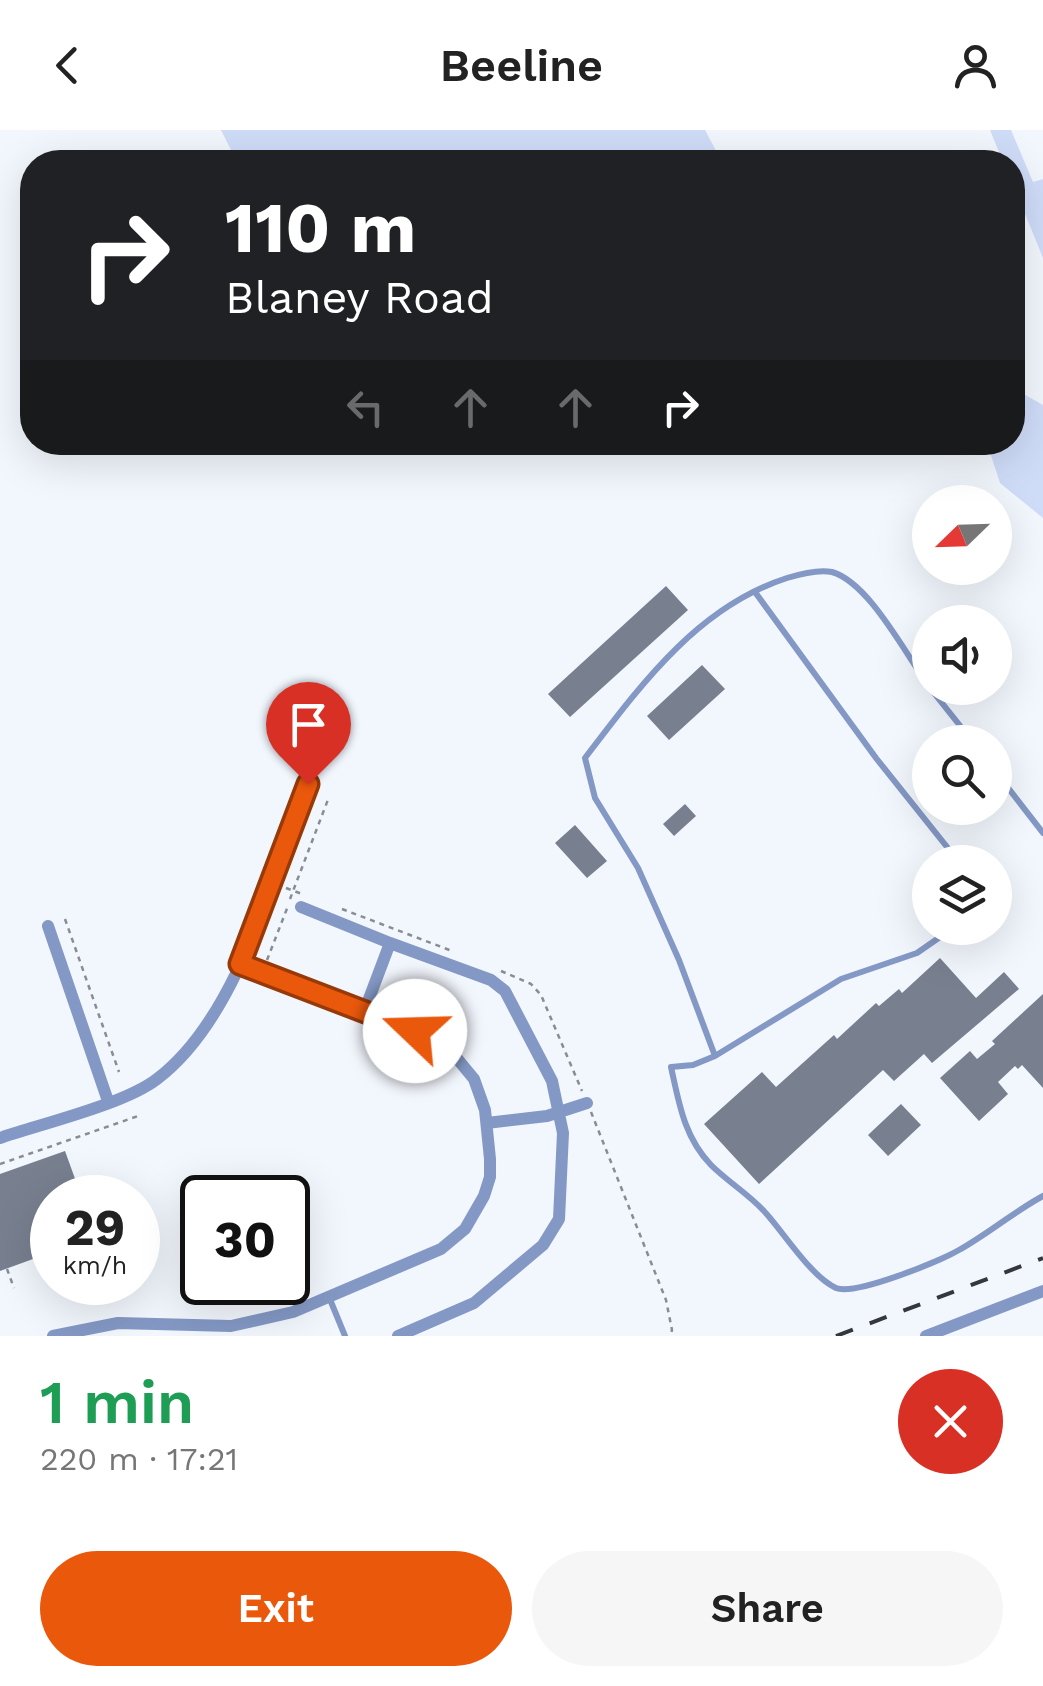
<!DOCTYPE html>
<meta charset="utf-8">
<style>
body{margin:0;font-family:"Work Sans",sans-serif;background:#f6f6f6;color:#222;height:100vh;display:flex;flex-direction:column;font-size:38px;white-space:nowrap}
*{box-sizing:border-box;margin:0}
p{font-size:32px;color:#767676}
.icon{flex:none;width:55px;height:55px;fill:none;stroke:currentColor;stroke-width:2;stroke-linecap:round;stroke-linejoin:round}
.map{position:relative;height:1206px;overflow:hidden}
.details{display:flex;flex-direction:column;background:#fff;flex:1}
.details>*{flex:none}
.top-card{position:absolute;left:20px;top:20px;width:1005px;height:305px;border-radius:40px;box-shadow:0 10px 40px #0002;background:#202124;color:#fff;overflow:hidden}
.needle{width:65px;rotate:247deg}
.fabs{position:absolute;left:912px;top:355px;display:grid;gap:20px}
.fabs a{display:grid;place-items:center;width:100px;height:100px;border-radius:50%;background:#fff;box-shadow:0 10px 40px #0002;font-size:50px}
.speed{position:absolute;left:30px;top:1045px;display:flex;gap:20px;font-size:50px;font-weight:700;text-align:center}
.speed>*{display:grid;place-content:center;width:130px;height:130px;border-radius:50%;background:#fff;box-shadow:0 10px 40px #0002;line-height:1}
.speed small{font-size:25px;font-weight:400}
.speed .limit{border:5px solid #111;border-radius:15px;background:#fff;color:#111}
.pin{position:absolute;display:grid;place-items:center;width:85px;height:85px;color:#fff;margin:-102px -42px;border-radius:50% 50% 50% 0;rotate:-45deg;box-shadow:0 0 10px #0007}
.pin .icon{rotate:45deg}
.me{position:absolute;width:110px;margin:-55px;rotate:291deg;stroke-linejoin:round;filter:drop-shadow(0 0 8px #0008)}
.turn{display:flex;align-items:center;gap:35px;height:210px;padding:0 40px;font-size:45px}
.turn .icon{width:130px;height:130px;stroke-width:2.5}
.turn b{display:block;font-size:70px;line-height:85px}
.lanes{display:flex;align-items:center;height:95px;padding:0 40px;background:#0003;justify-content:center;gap:50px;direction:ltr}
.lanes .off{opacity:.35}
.round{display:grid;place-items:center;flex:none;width:105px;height:105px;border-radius:52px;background:#f6f6f6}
.head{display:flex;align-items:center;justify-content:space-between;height:170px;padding:0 40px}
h1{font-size:60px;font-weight:600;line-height:75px;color:#1e9e55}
.cta{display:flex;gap:20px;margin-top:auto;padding:20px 40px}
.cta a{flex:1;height:115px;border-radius:60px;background:#ea580c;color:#fff;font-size:40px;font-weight:600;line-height:115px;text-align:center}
.cta a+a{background:#f6f6f6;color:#222}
header{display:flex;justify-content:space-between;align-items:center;height:130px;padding:0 40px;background:#fff;font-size:45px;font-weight:600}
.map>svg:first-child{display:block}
.green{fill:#cfdcf8}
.building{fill:#787f8f}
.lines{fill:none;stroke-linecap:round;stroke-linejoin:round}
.path{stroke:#898d93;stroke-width:2.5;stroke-dasharray:5 5;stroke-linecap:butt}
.service{stroke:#8398c4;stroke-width:6}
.minor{stroke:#8398c4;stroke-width:12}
.rail{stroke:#34373d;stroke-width:4;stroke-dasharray:18 18;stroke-linecap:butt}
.route-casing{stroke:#983908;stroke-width:25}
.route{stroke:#ea580c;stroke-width:18}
</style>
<header><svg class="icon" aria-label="back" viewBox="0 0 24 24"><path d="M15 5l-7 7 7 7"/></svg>Beeline<svg class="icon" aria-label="person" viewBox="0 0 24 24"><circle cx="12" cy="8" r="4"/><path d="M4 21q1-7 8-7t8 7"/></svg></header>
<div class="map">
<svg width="1043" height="1206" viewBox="0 0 1043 1206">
<rect width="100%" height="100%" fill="#f2f6fd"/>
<!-- green -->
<path class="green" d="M 221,0 L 705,0 L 722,32 L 237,32 Z
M 990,0 L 1011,0 L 1033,52 L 1043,49 L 1043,128 L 1013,54 L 1012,32 L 1003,32 Z
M 1013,258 L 1043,275 L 1043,388 L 1000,353 L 987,313 L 1012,312 Z"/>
<!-- building -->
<path class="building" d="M 666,456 L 688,480 L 570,587 L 548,564 Z
M 702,535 L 725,559 L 669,610 L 647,586 Z
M 685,674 L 696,686 L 674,706 L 663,694 Z
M 575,695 L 607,731 L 587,748 L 555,713 Z
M 940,828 L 976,868 L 1004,842 L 1019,859 L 932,933 L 924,924 L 894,951 L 883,940 L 759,1054 L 704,994 L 762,942 L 776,957 L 834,905 L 837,909 L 876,873 L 879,876 L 899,859 L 902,863 Z
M 1043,864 L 1043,958 L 1022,935 L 1018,939 L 1015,936 L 998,952 L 1008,964 L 979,991 L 940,948 L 970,921 L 977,929 L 995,914 L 992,911 Z
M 901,974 L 921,995 L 888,1026 L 868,1005 Z
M 65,1021 L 82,1068 L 52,1068 L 52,1145 L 44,1125 L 0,1141 L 0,1044 Z"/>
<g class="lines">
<!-- path -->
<path class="path" d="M 286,758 L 302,764
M 290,769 L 329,667
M 342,779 L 452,821
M 65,789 L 119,942
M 267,830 L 288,776
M 501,841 L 531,854 L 541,865 L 582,961
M 591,982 L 666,1170 L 672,1200 L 670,1206
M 0,1034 L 141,985
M 80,1063 L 86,1061
M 7,1139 L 14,1158"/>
<!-- service -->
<path class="service" d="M 755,462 L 876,628 L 959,732
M 930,558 L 973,612
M 995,641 L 1043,703
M 953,798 L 917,823 L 841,849 L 715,926 L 693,935 L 671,937 C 679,973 684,1007 711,1035 C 727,1051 747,1063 763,1080 C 783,1101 810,1146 836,1158 C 855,1166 940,1131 959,1120 C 989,1103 1012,1083 1043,1066
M 715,926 L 679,830 L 638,738 L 595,668 L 585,628 C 640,556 697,477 787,448 C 800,444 818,439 832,442 C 870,453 906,526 930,557
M 329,1167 L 345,1206"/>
<!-- minor -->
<path class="minor" d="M 301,777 L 390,813
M 48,796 L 108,971
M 364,882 L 390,813 L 491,850 L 505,861 L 552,951 L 563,1003 L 559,1089 L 543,1115 L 474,1173 L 398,1206
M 487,993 L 547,986 L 587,973
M 0,1008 C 41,994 125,974 157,949 C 238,888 273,747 307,654
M 53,1206 L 118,1193 L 231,1196 L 293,1182 L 441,1119 L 465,1099 L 484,1066 L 490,1047 L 490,1029 L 485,980 L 474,949 L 450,920 L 415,901 L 240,834
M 926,1206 L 1043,1161"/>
<!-- rail -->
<path class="rail" d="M 836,1206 L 1043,1128"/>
</g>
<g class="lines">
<!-- route casing -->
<g class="route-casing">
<path id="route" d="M 308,654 L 240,834 L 415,901"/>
</g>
<!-- route -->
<use href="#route" class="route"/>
</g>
</svg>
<div class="fabs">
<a><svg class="needle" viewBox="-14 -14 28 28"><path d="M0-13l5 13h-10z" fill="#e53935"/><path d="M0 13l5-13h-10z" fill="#767676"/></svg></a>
<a><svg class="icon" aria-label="sound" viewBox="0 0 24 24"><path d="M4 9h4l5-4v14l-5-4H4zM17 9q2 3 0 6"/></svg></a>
<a><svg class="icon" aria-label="search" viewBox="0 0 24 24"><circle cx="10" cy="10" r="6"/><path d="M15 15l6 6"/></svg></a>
<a><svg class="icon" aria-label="layers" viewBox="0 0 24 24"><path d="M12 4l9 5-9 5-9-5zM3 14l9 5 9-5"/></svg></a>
</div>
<div class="speed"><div>29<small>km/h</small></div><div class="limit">30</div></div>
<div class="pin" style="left:308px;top:654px;background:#d93025"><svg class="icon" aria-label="arrive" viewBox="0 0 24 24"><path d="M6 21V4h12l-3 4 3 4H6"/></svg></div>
<svg class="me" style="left:415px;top:901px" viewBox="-20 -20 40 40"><circle r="19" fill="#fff"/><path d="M0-13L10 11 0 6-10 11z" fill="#ea580c"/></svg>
<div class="top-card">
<div class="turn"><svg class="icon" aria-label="right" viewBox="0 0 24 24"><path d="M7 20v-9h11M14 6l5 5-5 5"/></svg><div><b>110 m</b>Blaney Road</div></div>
<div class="lanes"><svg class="icon off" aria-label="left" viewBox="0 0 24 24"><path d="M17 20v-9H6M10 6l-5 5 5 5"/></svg><svg class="icon off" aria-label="ahead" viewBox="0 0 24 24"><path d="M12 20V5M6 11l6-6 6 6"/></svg><svg class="icon off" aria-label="ahead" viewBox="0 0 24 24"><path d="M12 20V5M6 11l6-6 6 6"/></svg><svg class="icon" aria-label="right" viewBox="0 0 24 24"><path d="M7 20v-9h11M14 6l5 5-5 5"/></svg></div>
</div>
</div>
<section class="details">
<div class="head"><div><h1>1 min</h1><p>220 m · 17:21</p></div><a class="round" style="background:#d93025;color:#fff"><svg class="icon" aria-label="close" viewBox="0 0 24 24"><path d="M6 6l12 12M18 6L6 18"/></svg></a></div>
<div class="cta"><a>Exit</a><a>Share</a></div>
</section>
